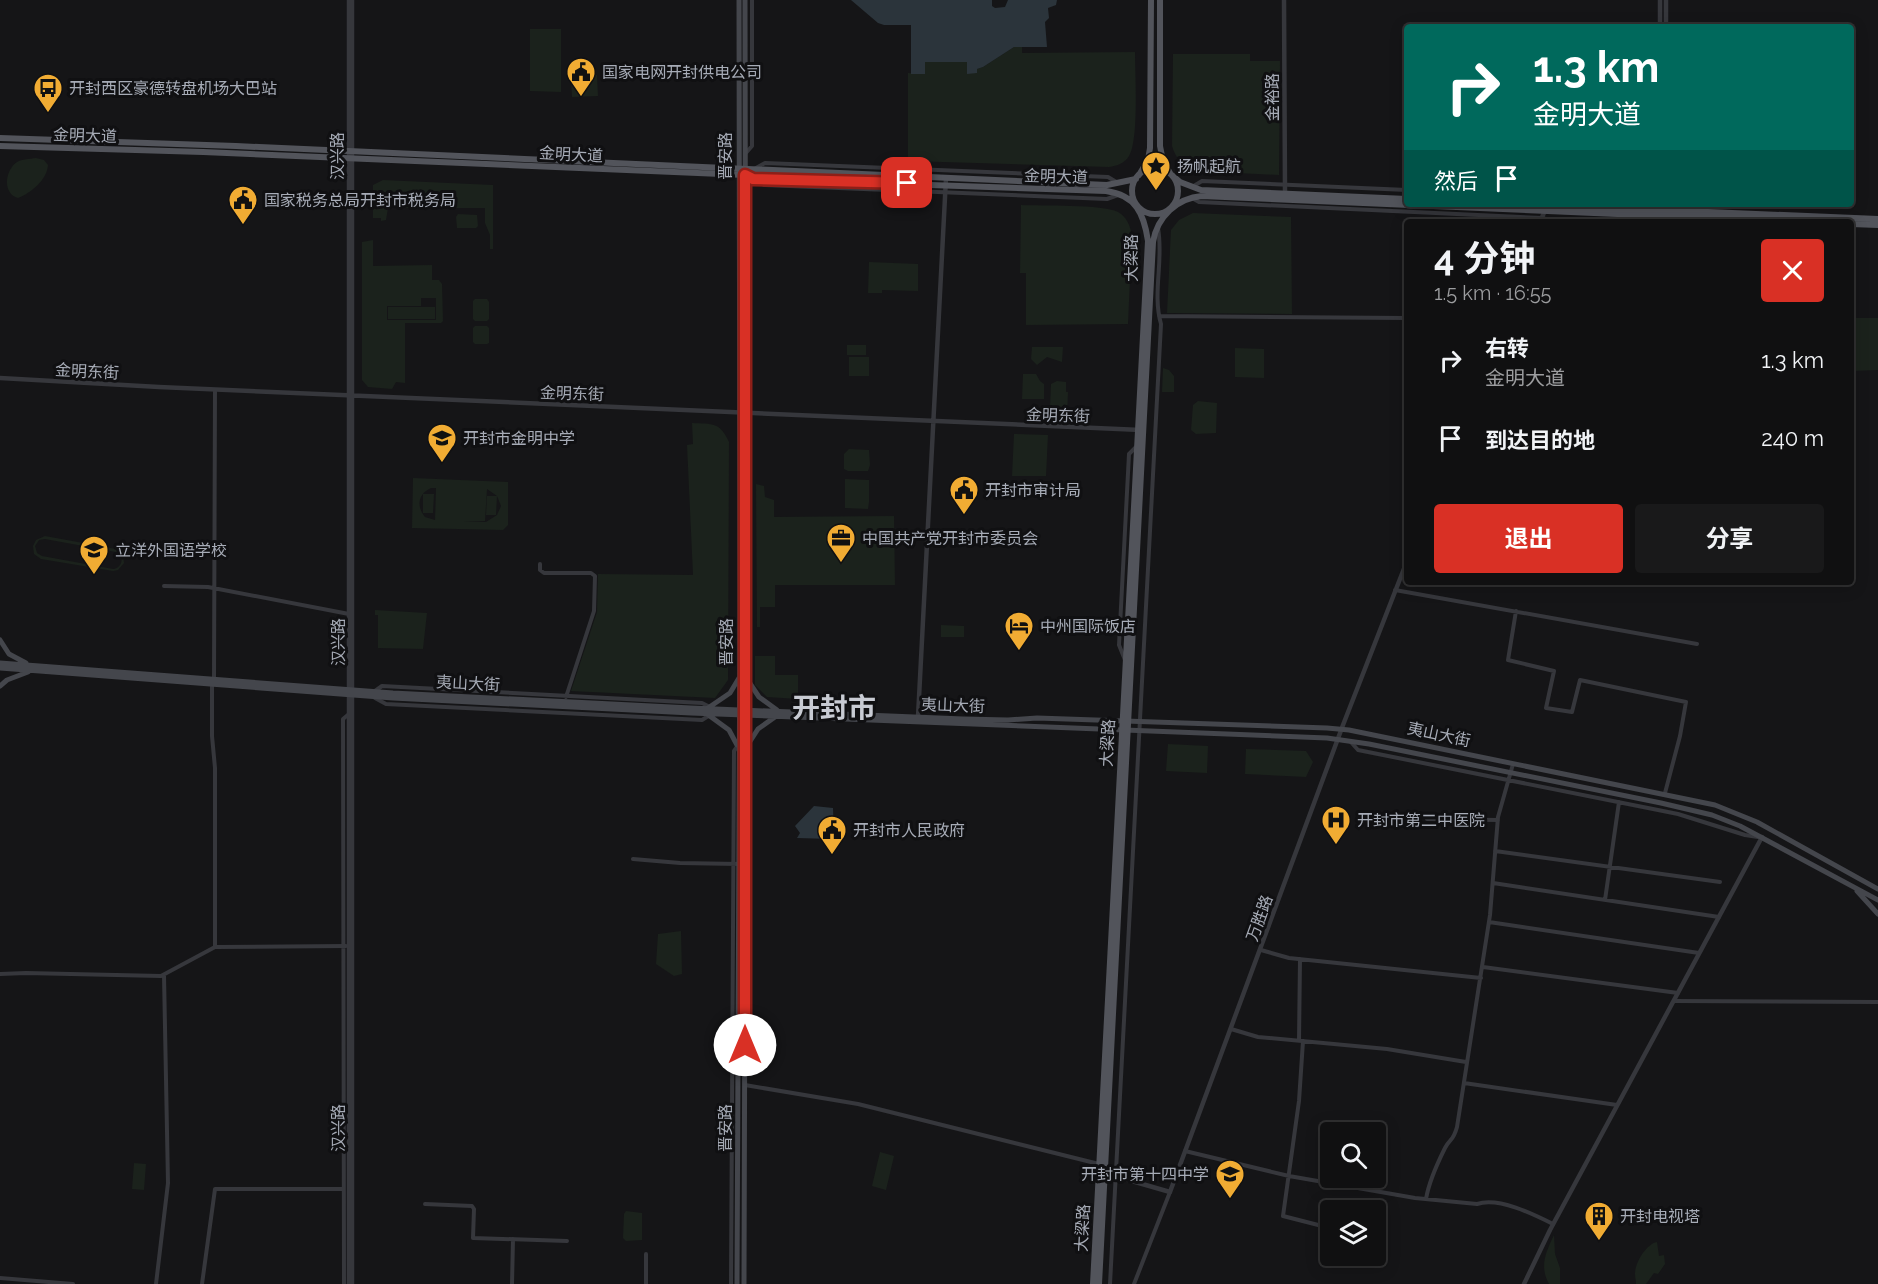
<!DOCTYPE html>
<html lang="zh">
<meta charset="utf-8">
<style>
body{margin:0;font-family:Raleway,"Noto Sans SC",sans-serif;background:#19191a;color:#f1f3f6;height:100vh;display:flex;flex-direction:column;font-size:22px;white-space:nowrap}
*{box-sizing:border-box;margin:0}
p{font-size:20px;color:#9c9d9f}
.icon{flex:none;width:33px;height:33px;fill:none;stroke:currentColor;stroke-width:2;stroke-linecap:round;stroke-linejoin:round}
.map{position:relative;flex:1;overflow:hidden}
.drawer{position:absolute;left:1404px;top:219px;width:450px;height:366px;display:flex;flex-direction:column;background:#101011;border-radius:6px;box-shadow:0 3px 15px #0003,0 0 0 2px #303031}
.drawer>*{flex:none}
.guide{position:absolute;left:1404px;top:24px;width:450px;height:183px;border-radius:6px;box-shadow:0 3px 15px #0003,0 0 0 2px #303031;background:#00695c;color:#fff;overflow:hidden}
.buttons{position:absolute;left:1320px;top:1122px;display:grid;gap:12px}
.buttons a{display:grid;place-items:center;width:66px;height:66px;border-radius:6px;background:#101011;box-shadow:0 3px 15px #0003,0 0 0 2px #303031;font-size:30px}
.pin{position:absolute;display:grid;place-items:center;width:51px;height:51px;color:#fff;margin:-26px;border-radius:12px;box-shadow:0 3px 9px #0006}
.me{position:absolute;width:66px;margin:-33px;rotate:0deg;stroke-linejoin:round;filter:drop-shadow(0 0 4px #0008)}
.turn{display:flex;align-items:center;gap:21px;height:126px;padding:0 30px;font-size:27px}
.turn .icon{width:78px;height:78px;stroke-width:2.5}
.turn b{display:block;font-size:42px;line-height:51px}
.then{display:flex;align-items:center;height:57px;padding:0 30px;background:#0003;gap:12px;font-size:22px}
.round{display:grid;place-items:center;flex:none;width:63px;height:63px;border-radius:6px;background:#19191a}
.head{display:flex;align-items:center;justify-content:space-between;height:102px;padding:0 30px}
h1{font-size:36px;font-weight:700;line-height:45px}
.cta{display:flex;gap:12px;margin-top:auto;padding:12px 30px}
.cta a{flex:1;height:69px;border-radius:6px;background:#d93025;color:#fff;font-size:24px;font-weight:700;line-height:69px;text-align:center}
.cta a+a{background:#19191a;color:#f1f3f6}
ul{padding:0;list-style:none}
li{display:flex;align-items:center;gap:18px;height:78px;padding:0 30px}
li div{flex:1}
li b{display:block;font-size:22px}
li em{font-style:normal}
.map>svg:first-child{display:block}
.green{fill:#1b221c;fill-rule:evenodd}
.water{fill:#2b343b}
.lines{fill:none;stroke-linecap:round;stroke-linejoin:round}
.minor{stroke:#36373c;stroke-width:4}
.tertiary{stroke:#36373c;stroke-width:4.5}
.secondary{stroke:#44464c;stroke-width:5}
.primary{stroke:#52545b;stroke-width:6}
.route-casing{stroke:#8d1f18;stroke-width:15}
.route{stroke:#d93025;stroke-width:10}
.labels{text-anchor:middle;stroke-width:6;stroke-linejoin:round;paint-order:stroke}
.poi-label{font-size:16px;fill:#a7acb7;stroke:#101012;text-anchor:start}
.street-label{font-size:16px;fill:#a7acb7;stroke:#101012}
.town-label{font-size:28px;font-weight:bold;fill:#c8cbd3;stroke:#101012}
</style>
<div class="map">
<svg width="1878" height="1284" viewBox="0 0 1878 1284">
<rect width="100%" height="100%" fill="#151517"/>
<!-- green -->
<path class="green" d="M 530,29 L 561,29 L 561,92 L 530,91 Z
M 1014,47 L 1022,47 L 1022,53 L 1135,52 C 1135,73 1139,141 1129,156 C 1125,163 1117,166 1109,167 L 908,161 L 908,73 L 925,74 L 925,62 L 967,62 L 977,73 L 977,69 L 983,67 Z
M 1173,54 L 1250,54 L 1250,61 L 1280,61 L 1279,175 L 1198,171 C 1185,168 1176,160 1172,146 Z
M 573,75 L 597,75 L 598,96 L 572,97 L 571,77 Z
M 36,158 L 44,160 L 48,165 C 47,180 31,193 18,198 C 2,194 5,170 17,162 C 22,159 30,159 36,158 Z
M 383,180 L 493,185 L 493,249 L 490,249 L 490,235 L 485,223 L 485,208 L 388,208 L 386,220 L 381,221 L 381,218 L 373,218 L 373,185 Z
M 1021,205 C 1042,206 1102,204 1118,212 C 1127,217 1130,226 1132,235 L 1128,324 L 1026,325 L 1026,273 L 1020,273 Z
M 1193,213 L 1291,217 L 1292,314 L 1167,313 L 1171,230 L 1179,220 Z
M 458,214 L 477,215 L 478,226 L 476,228 L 457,228 L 456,217 Z
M 373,240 L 373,266 L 432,265 L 432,280 L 439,280 L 442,284 L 443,321 L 441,323 L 405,323 L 405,383 L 396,382 L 392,389 L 368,387 L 362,380 L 362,242 ZM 421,298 L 436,298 L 436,320 L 387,320 L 387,306 L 421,306 Z
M 869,262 L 918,264 L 918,291 L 882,290 L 882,293 L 868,293 Z
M 475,299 L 487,299 L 489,302 L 489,319 L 487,321 L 475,321 L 473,319 L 473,301 Z
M 388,307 L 435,307 L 435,319 L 388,319 Z
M 1851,318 L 1878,318 L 1878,370 L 1851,371 Z
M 475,326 L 487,326 L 489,328 L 489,343 L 487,344 L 475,344 L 473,342 L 473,328 Z
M 847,345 L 866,345 L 866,355 L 847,355 Z
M 1032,347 L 1063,347 L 1062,362 L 1047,357 L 1037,365 L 1031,359 Z
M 1235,348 L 1264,349 L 1264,378 L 1235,377 Z
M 849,357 L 869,357 L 869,376 L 849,376 Z
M 1163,368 L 1169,370 L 1174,376 L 1174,392 L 1162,392 Z
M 1023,374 L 1036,374 L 1040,381 L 1044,384 L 1044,399 L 1022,399 Z
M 1057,381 L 1066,382 L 1066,392 L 1068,392 L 1067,416 L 1056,416 L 1056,409 L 1050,408 L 1051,384 Z
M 1198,401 L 1217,403 L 1216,433 L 1196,434 L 1191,430 L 1193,405 Z
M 692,423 C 713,424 720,422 729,442 L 728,680 L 715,698 L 571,691 L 597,612 L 598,574 L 693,575 L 687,445 L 693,444 Z
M 1014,434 L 1048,435 L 1046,476 L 1012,476 Z
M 849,449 L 869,450 L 870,465 L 868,471 L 848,471 L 844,469 L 844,454 Z
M 413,478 L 508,482 L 508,525 L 503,530 L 412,528 ZM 431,488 L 436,488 L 435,520 L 425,517 C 416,506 418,494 431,488 ZM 487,489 L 497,496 L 487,496 L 486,515 L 496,515 L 497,496 L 501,506 L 497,515 L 486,522 L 463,521 L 485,521 Z
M 845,479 L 869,480 L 869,502 L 868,509 L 845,508 Z
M 756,484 L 764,486 L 765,497 L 774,500 L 774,517 L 894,516 L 895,585 L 775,585 L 775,607 L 760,607 L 760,627 L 757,627 Z
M 423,494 L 434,494 L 433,513 L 423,513 Z
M 45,536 L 116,549 L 123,555 L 124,563 L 118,570 L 113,571 L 41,559 L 34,554 L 33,546 L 36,540 ZM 45,539 L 116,552 L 121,556 C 123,562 120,568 113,569 L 42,556 L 37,553 L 35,546 L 39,540 Z
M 375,610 L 427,613 L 423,649 L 378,648 L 378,615 L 375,615 Z
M 941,625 L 964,626 L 964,637 L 941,637 Z
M 755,656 L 775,656 L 775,675 L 798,675 L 798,699 L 767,697 L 755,685 Z
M 1168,744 L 1208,746 L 1207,773 L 1166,771 Z
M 1246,749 L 1306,751 L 1313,762 L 1306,777 L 1245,774 Z
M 681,931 L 682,974 L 674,976 L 656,964 L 658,934 Z
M 880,1152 L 894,1156 L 886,1190 L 872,1186 Z
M 134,1163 L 146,1164 L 144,1190 L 132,1189 Z
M 626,1211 L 642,1213 L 642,1240 L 626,1241 L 623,1238 L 624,1214 Z
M 1554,1235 L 1555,1254 L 1560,1268 L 1560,1284 L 1549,1284 C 1539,1266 1546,1252 1554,1235 Z
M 1657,1242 L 1659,1256 L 1664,1255 L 1665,1264 L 1658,1274 L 1654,1273 L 1646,1284 L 1636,1284 C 1636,1281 1635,1277 1635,1274 C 1635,1263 1646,1244 1657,1242 Z"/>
<!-- water -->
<path class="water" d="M 851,0 L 992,0 L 992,6 L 995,8 L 1005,7 L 1008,0 L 1057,0 L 1056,5 L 1048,8 L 1049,18 L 1045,22 L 1047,47 L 1014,47 L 983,67 L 977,69 L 977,73 L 967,74 L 967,62 L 925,62 L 925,74 L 911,74 L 911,25 L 884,25 L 878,23 Z
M 814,806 L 833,808 L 834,836 L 832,839 L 797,838 L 800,833 L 795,826 Z"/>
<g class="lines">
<!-- minor -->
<path class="minor" d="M 745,154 L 752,146 L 752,0
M 756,168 L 765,163 L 1108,177 L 1118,183
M 756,181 L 764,185 L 1107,199 L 1118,195
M 1192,187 L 1202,181 L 1407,190
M 1192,198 L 1199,202 L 1542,218 L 1559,222
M 1159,316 L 1407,318
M 540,564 L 540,570 L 544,573 L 591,573 L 595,576 L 594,611 L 566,697
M 164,586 L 208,587 L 349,614
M 1395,590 L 1697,644
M 1516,611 L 1508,660 L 1554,671 L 1546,708 L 1572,712 L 1580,680 L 1686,702 L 1680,736 L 1665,793
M 1125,660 L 1119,645 L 1129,454 L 1136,447
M 214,680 L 215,390
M 212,685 L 212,736 L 215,768 L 215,947
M 375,691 L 382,686 L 702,703 L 710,707
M 375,698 L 386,704 L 702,720 L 710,715
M 1350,741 L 1358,750 L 1678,814 L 1745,835 L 1758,837
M 1427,819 L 1498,820
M 1495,851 L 1720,882
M 633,859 L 680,863 L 739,864
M 1493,883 L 1719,917
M 1605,900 L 1619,802
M 1489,922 L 1699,953
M 1261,950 L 1289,958 L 1481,978
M 1483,967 L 1678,993
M 0,974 L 26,973 L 161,976 L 215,947 L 346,946
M 1674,1001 L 1878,1002
M 1231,1029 L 1258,1037 L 1387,1049 L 1466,1062
M 1299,1041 L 1300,959
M 1303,1041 L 1299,1101 L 1283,1216 L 1330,1228
M 1464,1083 L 1617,1105
M 745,1085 L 858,1104 L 1099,1164
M 1185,1151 L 1289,1176 L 1415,1198 L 1477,1204 C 1499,1197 1533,1214 1553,1224
M 1426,1199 C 1429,1181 1437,1164 1445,1148 C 1450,1138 1453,1142 1457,1127 L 1490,915 L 1498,817 L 1513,764
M 425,1204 L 472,1206 L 474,1209 L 473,1238 L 567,1241
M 1376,1237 L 1380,1238
M 0,1278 L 73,1284
M 156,1284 L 168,1183 L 164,975
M 202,1284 L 215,1189 L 343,1189
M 344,1284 L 343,719 L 349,714
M 512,1284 L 513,1239
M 646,1284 L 646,1254
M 731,1284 L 734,751 L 739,744
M 1110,1284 L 1161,324 C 1152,293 1164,260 1158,228
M 1134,1284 L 1170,1192"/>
<!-- tertiary -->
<path class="tertiary" d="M 349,0 L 349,1284
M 352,0 L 352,1284
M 1284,0 L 1285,193
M 1660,0 L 1660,27
M 1666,0 L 1666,27
M 1540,222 L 1546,208
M 0,378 L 159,387 L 1141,430
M 918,717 L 946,178
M 1104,1173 L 1170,1192 L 1343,725 L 1407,561
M 1524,1284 L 1550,1230 L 1762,837"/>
<!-- secondary -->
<path class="secondary" d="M 0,640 L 9,654 L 26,663
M 0,663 L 393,693 L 691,708 L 963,719 L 1008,720 L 1037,718 L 1327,728 L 1349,730 L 1715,805 L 1757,822 L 1878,889
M 0,668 L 393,698 L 691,713 L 1327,738 L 1369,744 L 1661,803 L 1712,815 L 1740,826 L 1878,900
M 747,679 L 759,697 L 777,710
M 0,686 L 7,680 L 28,672
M 708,708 L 730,693 L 739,678
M 707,714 L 729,730 L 737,745
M 747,746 L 758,729 L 775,717
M 1857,891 L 1878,914
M 737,1284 L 740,607 L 739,0
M 744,1284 L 746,607 L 745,0"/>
<!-- primary -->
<path class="primary" d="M 1160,0 L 1160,146 L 1163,161 L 1170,173
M 0,138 L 236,146 L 1107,185 L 1136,179
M 0,146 L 203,152 L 745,175 L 753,179 L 1106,191 C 1136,195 1144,214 1148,241 L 1093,1284
M1132 191a23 23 0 1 1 46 0a23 23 0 1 1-46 0Z
M 1139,175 L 1148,160 L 1150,148 L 1151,0
M 1173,176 L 1180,182 L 1201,190 L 1407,199
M 1518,204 L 1878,219
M 1851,224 L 1878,225
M 1099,1284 L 1153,242 C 1157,217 1177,198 1202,196 L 1802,222"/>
</g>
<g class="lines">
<!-- route casing -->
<g class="route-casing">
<path id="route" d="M 745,1045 L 745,175 L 753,179 L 907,183"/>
</g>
<!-- route -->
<use href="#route" class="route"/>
</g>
<!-- icons -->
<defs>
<g id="civic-pin" transform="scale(1.5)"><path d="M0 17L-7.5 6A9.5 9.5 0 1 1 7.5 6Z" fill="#f1ac33" stroke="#101012"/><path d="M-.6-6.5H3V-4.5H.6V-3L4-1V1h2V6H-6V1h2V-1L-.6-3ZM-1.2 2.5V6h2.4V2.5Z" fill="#111"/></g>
<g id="bus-pin" transform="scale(1.5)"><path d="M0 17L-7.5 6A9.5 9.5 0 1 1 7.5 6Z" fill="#f1ac33" stroke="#101012"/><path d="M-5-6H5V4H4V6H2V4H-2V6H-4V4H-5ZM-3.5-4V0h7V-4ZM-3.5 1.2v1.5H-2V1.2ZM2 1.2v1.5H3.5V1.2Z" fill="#111"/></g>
<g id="sight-pin" transform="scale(1.5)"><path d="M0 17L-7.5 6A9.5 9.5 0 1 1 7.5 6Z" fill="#f1ac33" stroke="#101012"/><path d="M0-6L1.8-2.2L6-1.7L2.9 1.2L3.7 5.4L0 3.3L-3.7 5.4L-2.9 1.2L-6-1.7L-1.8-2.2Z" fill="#111"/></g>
<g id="school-pin" transform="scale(1.5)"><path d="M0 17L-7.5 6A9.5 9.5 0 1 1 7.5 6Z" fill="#f1ac33" stroke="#101012"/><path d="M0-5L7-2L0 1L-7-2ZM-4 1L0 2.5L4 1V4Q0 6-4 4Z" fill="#111"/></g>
<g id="office-pin" transform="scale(1.5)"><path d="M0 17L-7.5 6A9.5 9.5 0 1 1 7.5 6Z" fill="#f1ac33" stroke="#101012"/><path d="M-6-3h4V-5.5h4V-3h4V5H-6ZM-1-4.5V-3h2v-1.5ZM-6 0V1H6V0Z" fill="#111"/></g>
<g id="hotel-pin" transform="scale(1.5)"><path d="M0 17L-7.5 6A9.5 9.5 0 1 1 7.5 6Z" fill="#f1ac33" stroke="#101012"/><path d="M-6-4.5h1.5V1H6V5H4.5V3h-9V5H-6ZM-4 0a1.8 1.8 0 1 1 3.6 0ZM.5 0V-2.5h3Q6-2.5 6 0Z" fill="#111"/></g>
<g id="hospital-pin" transform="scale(1.5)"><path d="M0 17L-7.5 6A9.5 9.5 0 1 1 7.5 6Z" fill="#f1ac33" stroke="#101012"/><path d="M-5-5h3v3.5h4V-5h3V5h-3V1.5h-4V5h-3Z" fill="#111"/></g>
<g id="building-pin" transform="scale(1.5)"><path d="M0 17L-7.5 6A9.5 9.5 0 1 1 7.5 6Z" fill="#f1ac33" stroke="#101012"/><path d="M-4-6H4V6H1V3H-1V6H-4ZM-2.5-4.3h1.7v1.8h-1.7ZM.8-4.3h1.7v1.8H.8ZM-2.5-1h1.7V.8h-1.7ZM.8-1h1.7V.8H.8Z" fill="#111"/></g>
</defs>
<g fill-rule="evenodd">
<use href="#civic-pin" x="581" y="72"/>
<use href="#bus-pin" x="48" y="88"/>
<use href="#sight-pin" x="1156" y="166"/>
<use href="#civic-pin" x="243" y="200"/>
<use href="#school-pin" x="442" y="438"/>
<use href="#civic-pin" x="964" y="490"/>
<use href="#office-pin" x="841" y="538"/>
<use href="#school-pin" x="94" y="550"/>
<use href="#hotel-pin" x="1019" y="626"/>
<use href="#hospital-pin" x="1336" y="820"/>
<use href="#civic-pin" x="832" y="830"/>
<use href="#school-pin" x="1230" y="1174"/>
<use href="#building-pin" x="1599" y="1216"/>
</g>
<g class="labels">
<!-- poi labels -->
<g class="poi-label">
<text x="602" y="78">国家电网开封供电公司</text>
<text x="69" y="94">开封西区豪德转盘机场大巴站</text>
<text x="1177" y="172">扬帆起航</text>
<text x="264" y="206">国家税务总局开封市税务局</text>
<text x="463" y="444">开封市金明中学</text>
<text x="985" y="496">开封市审计局</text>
<text x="862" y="544">中国共产党开封市委员会</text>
<text x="115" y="556">立洋外国语学校</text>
<text x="1040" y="632">中州国际饭店</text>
<text x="1357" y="826">开封市第二中医院</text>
<text x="853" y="836">开封市人民政府</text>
<text x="1209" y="1180" text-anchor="end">开封市第十四中学</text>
<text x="1620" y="1222">开封电视塔</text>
</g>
<!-- street labels -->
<g class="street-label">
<text transform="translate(1272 97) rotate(-90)" y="6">金裕路</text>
<text transform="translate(85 135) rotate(2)" y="6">金明大道</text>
<text transform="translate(571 154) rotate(3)" y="6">金明大道</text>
<text transform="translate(337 156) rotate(-90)" y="6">汉兴路</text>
<text transform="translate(725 156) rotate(-90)" y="6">晋安路</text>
<text transform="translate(1056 176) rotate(2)" y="6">金明大道</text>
<text transform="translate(1131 258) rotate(-90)" y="6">大梁路</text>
<text transform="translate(87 371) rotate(3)" y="6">金明东街</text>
<text transform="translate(572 393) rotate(2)" y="6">金明东街</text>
<text transform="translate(1058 415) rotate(2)" y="6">金明东街</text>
<text transform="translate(338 642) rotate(-90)" y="6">汉兴路</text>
<text transform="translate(726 642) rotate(-90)" y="6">晋安路</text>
<text transform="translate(468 683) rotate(3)" y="6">夷山大街</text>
<text transform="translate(953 705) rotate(2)" y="6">夷山大街</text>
<text transform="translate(1439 734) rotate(12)" y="6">夷山大街</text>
<text transform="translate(1107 743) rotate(-87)" y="6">大梁路</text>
<text transform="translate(1259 918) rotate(-70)" y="6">万胜路</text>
<text transform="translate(338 1128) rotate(-90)" y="6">汉兴路</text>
<text transform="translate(725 1128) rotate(-90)" y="6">晋安路</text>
<text transform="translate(1082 1228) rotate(-87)" y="6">大梁路</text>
</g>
<!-- town labels -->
<g class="town-label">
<text x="834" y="718">开封市</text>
</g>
</g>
</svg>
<div class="buttons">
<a><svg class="icon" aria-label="search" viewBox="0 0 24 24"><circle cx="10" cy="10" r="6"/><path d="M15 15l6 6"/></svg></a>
<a><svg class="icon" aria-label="layers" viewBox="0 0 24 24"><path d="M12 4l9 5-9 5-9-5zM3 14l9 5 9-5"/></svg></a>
</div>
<div class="pin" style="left:907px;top:183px;background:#d93025"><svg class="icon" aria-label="arrive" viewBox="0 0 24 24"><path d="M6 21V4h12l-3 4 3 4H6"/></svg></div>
<svg class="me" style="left:745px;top:1045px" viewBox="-20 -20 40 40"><circle r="19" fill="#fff"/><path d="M0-13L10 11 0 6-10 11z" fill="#d93025"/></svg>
<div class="guide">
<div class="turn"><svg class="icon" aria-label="right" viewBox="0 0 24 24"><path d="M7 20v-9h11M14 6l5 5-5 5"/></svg><div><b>1.3 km</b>金明大道</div></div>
<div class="then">然后<svg class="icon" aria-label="arrive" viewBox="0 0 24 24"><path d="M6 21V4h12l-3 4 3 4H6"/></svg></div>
</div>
<section class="drawer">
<div class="head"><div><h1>4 分钟</h1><p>1.5 km · 16:55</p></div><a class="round" style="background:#d93025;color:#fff"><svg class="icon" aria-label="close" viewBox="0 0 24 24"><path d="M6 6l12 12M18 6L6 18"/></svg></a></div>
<ul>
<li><svg class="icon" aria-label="right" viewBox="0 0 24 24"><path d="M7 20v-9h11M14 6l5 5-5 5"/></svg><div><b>右转</b><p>金明大道</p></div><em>1.3 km</em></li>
<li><svg class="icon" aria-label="arrive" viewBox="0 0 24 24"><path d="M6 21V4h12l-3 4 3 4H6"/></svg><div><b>到达目的地</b></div><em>240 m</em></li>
</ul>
<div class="cta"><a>退出</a><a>分享</a></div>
</section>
</div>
